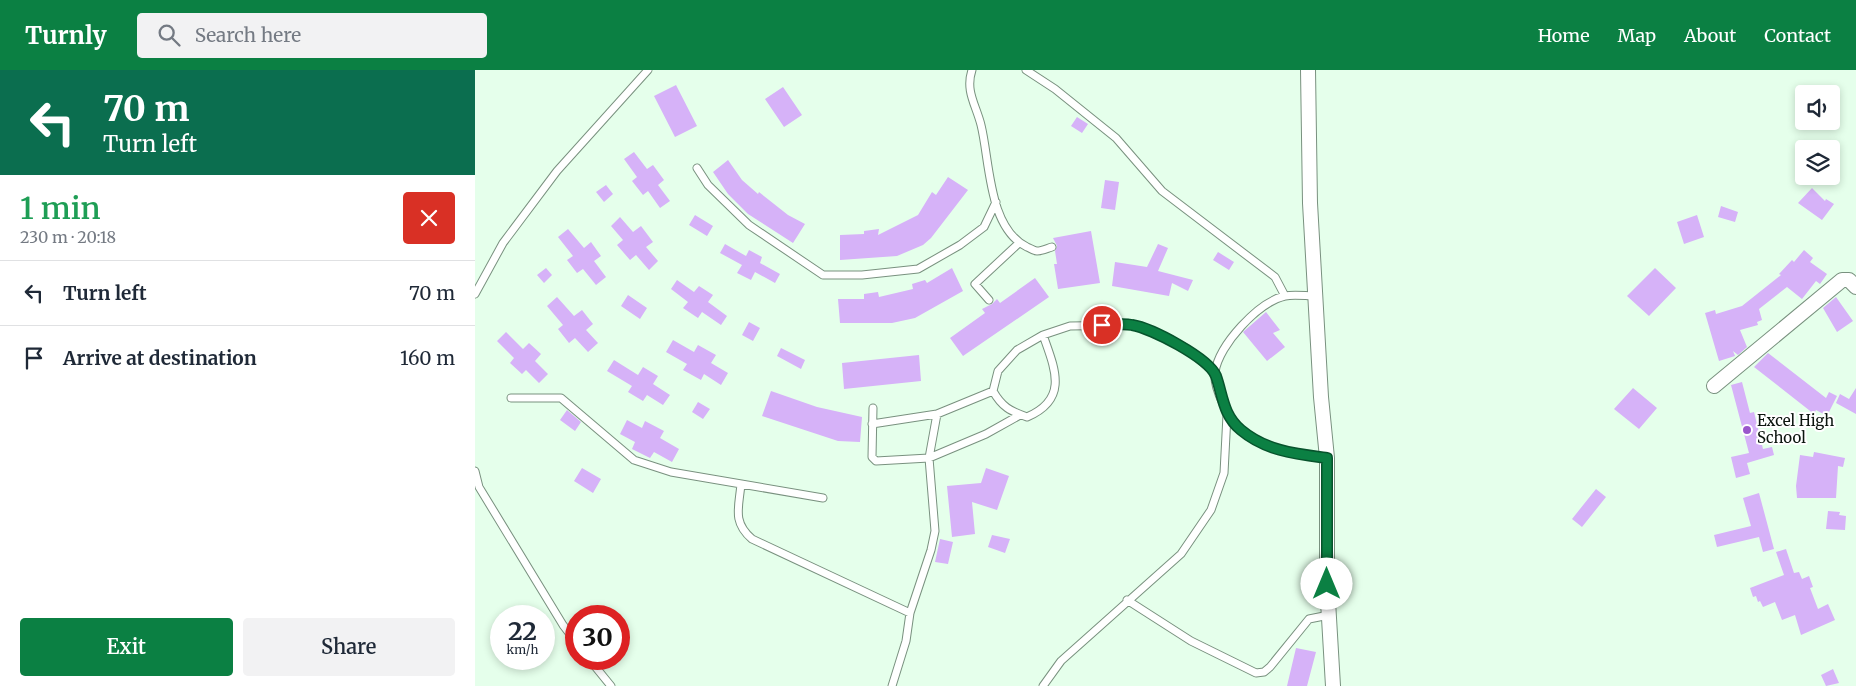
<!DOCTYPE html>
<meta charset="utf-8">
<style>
body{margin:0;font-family:Merriweather,serif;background:#f2f2f3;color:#1f2937;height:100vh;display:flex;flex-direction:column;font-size:19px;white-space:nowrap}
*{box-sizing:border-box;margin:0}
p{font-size:16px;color:#747a83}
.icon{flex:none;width:28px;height:28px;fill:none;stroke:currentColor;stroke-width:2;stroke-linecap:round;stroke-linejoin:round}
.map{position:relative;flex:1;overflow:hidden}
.panel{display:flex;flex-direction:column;background:#fff;width:475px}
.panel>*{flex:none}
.top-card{background:#0b6e4f;color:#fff;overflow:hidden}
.buttons{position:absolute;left:1320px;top:15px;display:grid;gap:10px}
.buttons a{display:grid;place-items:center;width:45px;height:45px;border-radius:5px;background:#fff;box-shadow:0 2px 8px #0003;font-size:25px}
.speed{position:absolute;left:15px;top:535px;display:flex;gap:10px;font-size:25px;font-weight:700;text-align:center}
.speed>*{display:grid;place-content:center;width:65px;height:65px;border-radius:50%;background:#fff;box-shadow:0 2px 8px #0003;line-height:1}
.speed small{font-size:12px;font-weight:400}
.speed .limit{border:8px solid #d22;background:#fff;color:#111}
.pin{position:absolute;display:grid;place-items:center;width:42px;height:42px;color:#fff;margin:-21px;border:2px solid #fff;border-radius:50%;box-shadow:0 1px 5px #0007}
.me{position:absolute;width:55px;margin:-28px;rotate:0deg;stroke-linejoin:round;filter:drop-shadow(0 0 4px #0008)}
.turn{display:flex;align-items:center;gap:18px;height:105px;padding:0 20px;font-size:22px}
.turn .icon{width:65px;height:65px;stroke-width:2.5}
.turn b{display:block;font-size:35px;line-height:42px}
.round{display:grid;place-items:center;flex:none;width:52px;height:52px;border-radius:5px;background:#f2f2f3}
.overview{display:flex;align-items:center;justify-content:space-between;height:85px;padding:0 20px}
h1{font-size:30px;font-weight:600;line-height:38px;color:#1e9e55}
.button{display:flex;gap:10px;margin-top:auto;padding:10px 20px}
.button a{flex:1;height:58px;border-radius:5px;background:#0b8043;color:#fff;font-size:20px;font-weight:600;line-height:58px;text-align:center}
.button a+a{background:#f2f2f3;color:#1f2937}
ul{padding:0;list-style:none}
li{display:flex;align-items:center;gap:15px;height:65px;padding:0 20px;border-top:1px solid #e0e1e3}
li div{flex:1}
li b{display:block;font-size:19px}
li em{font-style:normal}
header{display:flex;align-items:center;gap:30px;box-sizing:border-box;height:70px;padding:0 25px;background:#0b8043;color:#fff}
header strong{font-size:24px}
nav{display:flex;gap:28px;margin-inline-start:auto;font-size:18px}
.search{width:350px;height:45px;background:#f2f2f3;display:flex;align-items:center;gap:12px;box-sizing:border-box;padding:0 18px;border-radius:5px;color:#747a83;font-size:19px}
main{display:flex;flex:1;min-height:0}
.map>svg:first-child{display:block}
.building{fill:#d6b2f8}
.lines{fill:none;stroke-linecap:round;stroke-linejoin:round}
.service-casing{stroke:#79917f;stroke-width:9}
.minor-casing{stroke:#79917f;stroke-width:16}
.service{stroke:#fff;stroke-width:7}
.minor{stroke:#fff;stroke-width:14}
.route-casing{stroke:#07532c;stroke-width:12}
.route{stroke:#0b8043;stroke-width:9}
.poi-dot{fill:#9a57cc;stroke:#fff;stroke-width:2}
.labels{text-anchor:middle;stroke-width:4;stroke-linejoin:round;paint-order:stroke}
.poi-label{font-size:15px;fill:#0c150f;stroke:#fff;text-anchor:start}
</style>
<header>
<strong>Turnly</strong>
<div class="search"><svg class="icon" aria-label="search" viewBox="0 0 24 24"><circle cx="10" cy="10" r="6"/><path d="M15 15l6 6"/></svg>Search here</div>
<nav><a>Home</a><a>Map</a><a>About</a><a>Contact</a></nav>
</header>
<main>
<section class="panel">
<div class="top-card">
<div class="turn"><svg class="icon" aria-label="left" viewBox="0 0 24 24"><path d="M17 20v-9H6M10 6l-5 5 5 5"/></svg><div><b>70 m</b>Turn left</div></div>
</div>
<div class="overview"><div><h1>1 min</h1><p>230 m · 20:18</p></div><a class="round" style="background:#d93025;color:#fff"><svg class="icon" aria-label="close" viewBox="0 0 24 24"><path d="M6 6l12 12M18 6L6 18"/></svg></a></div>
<ul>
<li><svg class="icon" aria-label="left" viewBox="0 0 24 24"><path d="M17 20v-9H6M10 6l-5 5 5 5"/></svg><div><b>Turn left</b></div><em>70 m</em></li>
<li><svg class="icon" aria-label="arrive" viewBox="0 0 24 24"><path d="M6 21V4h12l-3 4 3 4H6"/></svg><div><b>Arrive at destination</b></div><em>160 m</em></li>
</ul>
<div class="button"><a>Exit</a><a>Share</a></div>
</section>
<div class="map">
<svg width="1381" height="616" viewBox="0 0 1381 616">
<rect width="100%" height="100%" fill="#e5ffeb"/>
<!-- building -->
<path class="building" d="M 201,15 L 222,56 L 200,67 L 179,26 Z
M 308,17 L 327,45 L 309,57 L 290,29 Z
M 602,47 L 613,54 L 607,63 L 596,56 Z
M 159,82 L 172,99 L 178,95 L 189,110 L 183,115 L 195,131 L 185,138 L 173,121 L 168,125 L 157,111 L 162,107 L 149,89 Z
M 253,90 L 267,110 L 283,124 L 284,122 L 313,145 L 330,154 L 318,173 L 273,144 L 253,124 L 238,102 Z
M 473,107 L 493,120 L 456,168 L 448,175 L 422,186 L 365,190 L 365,165 L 389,164 L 389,161 L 404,159 L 403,165 L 443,145 L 457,122 L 461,125 Z
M 630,110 L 644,112 L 640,140 L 626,138 Z
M 131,115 L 138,124 L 129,132 L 121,122 Z
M 1337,118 L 1350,131 L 1351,129 L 1359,134 L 1347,150 L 1323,133 Z
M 1246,136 L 1263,142 L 1260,152 L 1243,147 Z
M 220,145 L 238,156 L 232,166 L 214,155 Z
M 1222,145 L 1229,167 L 1209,174 L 1202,152 Z
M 145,147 L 158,162 L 166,156 L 178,172 L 171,177 L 183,191 L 174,200 L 161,185 L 155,190 L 142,175 L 148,170 L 136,156 Z
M 93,159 L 109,178 L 116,172 L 126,186 L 119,191 L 131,207 L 121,215 L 108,199 L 102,203 L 92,190 L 98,186 L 83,167 Z
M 616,161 L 625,213 L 583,219 L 579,194 L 582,194 L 580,181 L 582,176 L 578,168 Z
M 250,174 L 271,186 L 274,180 L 287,187 L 285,193 L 305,204 L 300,213 L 280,202 L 276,210 L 262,203 L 267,195 L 245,183 Z
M 683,174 L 693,178 L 683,201 L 718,210 L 713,221 L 697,213 L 694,226 L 637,216 L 640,192 L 672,197 Z
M 1329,180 L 1338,188 L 1335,192 L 1352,204 L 1345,214 L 1341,211 L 1327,229 L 1312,217 L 1284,239 L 1287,250 L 1282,252 L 1283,255 L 1265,260 L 1272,277 L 1263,285 L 1258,281 L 1260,286 L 1244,291 L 1230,243 L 1240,240 L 1241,244 L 1267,236 L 1306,205 L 1304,204 L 1317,190 L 1319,192 Z
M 743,182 L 759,192 L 754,200 L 738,190 Z
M 71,198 L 77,205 L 69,213 L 62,205 Z
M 477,198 L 488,221 L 440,248 L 417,253 L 365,253 L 363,229 L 389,229 L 389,224 L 403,222 L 404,227 L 438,219 L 437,214 L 450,210 L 452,213 Z
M 1180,198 L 1201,218 L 1174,246 L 1152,226 Z
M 560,208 L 574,227 L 488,286 L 475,268 L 510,243 L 507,239 L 517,234 L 522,229 L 525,233 Z
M 202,210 L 219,222 L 224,216 L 238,225 L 233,232 L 252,246 L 246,255 L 227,242 L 223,248 L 208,238 L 213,232 L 196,219 Z
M 153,225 L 172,238 L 165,249 L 146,236 Z
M 82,227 L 99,246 L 107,240 L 118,254 L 111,260 L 123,273 L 113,282 L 100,268 L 94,273 L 83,259 L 88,255 L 72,236 Z
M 1361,227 L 1378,251 L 1362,262 L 1348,238 Z
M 791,242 L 805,260 L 798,263 L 810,277 L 792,291 L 768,262 Z
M 274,252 L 285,258 L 278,271 L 267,265 Z
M 31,262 L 48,279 L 54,273 L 66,284 L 60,291 L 73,304 L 64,313 L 51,300 L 47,304 L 35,293 L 39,288 L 22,271 Z
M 198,270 L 219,282 L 223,275 L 241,285 L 236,293 L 253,303 L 246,315 L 229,304 L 226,310 L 208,300 L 212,294 L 191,282 Z
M 306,278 L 330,290 L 326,299 L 302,286 Z
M 1293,283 L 1351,328 L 1354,322 L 1362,326 L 1352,346 L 1341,340 L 1339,344 L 1279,297 Z
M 444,285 L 446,311 L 369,319 L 367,293 Z
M 139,290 L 163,305 L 168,297 L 183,306 L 178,314 L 195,325 L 188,335 L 172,325 L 168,331 L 153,322 L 157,316 L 132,301 Z
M 1267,312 L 1275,343 L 1279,342 L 1288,379 L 1297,377 L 1299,385 L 1272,393 L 1275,404 L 1261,408 L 1256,387 L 1274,383 L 1256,315 Z
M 1158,318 L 1182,338 L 1164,359 L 1139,339 Z
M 1381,318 L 1381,344 L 1361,333 L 1365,324 L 1374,329 Z
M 296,321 L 342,337 L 387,347 L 385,372 L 363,371 L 287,346 Z
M 223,332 L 235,339 L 228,349 L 217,342 Z
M 92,340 L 106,352 L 100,361 L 85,350 Z
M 152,350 L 167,358 L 170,351 L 189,361 L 185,368 L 204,379 L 197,392 L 179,382 L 175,388 L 157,379 L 160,372 L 145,364 Z
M 1339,382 L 1370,388 L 1368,397 L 1363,396 L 1361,428 L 1322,428 L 1321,416 L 1325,385 L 1338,387 Z
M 107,398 L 126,409 L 118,423 L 99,411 Z
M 511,398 L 534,406 L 522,440 L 497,432 L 500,464 L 477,467 L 472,416 L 506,413 Z
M 1121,419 L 1131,427 L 1107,457 L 1097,449 Z
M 1284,423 L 1299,479 L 1288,482 L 1284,467 L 1242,477 L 1239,465 L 1276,456 L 1268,428 Z
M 1353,441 L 1365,442 L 1364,445 L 1371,446 L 1370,460 L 1351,459 Z
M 517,465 L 535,469 L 530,483 L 513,477 Z
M 465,469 L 478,472 L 473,494 L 460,492 Z
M 1311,479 L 1319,503 L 1324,502 L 1327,509 L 1334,506 L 1338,517 L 1335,518 L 1343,539 L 1353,534 L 1360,550 L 1326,565 L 1320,545 L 1307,550 L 1300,532 L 1288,537 L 1285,531 L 1283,532 L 1281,526 L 1278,527 L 1275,518 L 1309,505 L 1301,482 Z
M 821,578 L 841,582 L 832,616 L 812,616 Z
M 1358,599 L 1364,613 L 1351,616 L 1346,605 Z"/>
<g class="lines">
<!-- service casing -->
<g class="service-casing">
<path id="service" d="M 497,0 C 490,21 501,35 506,55 C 515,91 513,158 552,177 C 555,178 559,181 562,181 C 567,181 573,178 577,177
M 551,0 L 580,19 L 641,68 L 687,121 L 800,207 L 810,226
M 222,98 L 233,115 L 274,155 L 348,205 L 387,205 L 443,199 L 485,175 L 509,157 L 521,132
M 0,224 L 28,173 L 82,101 L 173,0
M 840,226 C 831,226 819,224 810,226 C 783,232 744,275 740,302 C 738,318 754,350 766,360 C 792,381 821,384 852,388
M 514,230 L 500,214 L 544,173
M 568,265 C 580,299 594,329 552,347 C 535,341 527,337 518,321 L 523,301 L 542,280 L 568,265 L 595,256 L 658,255 L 693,268 L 712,279 L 740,303
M 36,328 L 86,328 L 159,390 L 196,402 L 348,428
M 398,338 L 397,387 L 401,391 L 454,388 L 511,364 L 545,345
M 397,354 L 462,344 L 518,321
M 0,401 L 4,417 L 88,555 L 101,572
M 266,414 C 264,437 257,452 277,469 L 435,543
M 652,530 L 716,571 L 781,603 L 789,602 L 795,597 L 834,549 L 854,545
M 114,589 L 136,616
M 417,616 L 431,571 L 435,543 L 456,480 L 460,461 L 454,388 L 462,344
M 568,616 L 586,591 L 706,484 L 736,440 L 749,403 L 752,345"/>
</g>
<!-- minor casing -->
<g class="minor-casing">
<path id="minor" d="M 833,0 L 835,133 L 846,327 L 852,388 L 852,514 L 858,616
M 1239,316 L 1367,210 L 1374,210 L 1381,217"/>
</g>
<!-- service -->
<use href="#service" class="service"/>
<!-- minor -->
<use href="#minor" class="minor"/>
</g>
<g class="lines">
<!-- route casing -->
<g class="route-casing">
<path id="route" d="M 627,255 C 637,255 648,253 657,255 C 676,258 734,288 741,306 C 748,326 748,345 766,360 C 791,381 821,384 852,388 L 852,514"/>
</g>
<!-- route -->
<use href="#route" class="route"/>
</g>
<!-- markers -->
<circle class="poi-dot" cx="1272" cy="360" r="5"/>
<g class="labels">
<!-- poi labels -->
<g class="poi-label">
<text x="1282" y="356">Excel High<tspan x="1282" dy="17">School</tspan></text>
</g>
</g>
</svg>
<div class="buttons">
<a><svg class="icon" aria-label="sound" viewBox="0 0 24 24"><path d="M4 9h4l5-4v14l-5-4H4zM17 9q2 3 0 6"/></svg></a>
<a><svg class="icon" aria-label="layers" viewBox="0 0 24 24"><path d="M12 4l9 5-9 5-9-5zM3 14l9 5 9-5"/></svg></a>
</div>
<div class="speed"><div>22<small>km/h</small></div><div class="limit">30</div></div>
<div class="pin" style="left:627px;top:255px;background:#d93025"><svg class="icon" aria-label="arrive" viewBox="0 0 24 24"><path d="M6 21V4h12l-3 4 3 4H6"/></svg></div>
<svg class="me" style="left:852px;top:514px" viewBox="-20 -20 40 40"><circle r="19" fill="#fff"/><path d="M0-13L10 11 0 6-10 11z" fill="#0b8043"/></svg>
</div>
</main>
